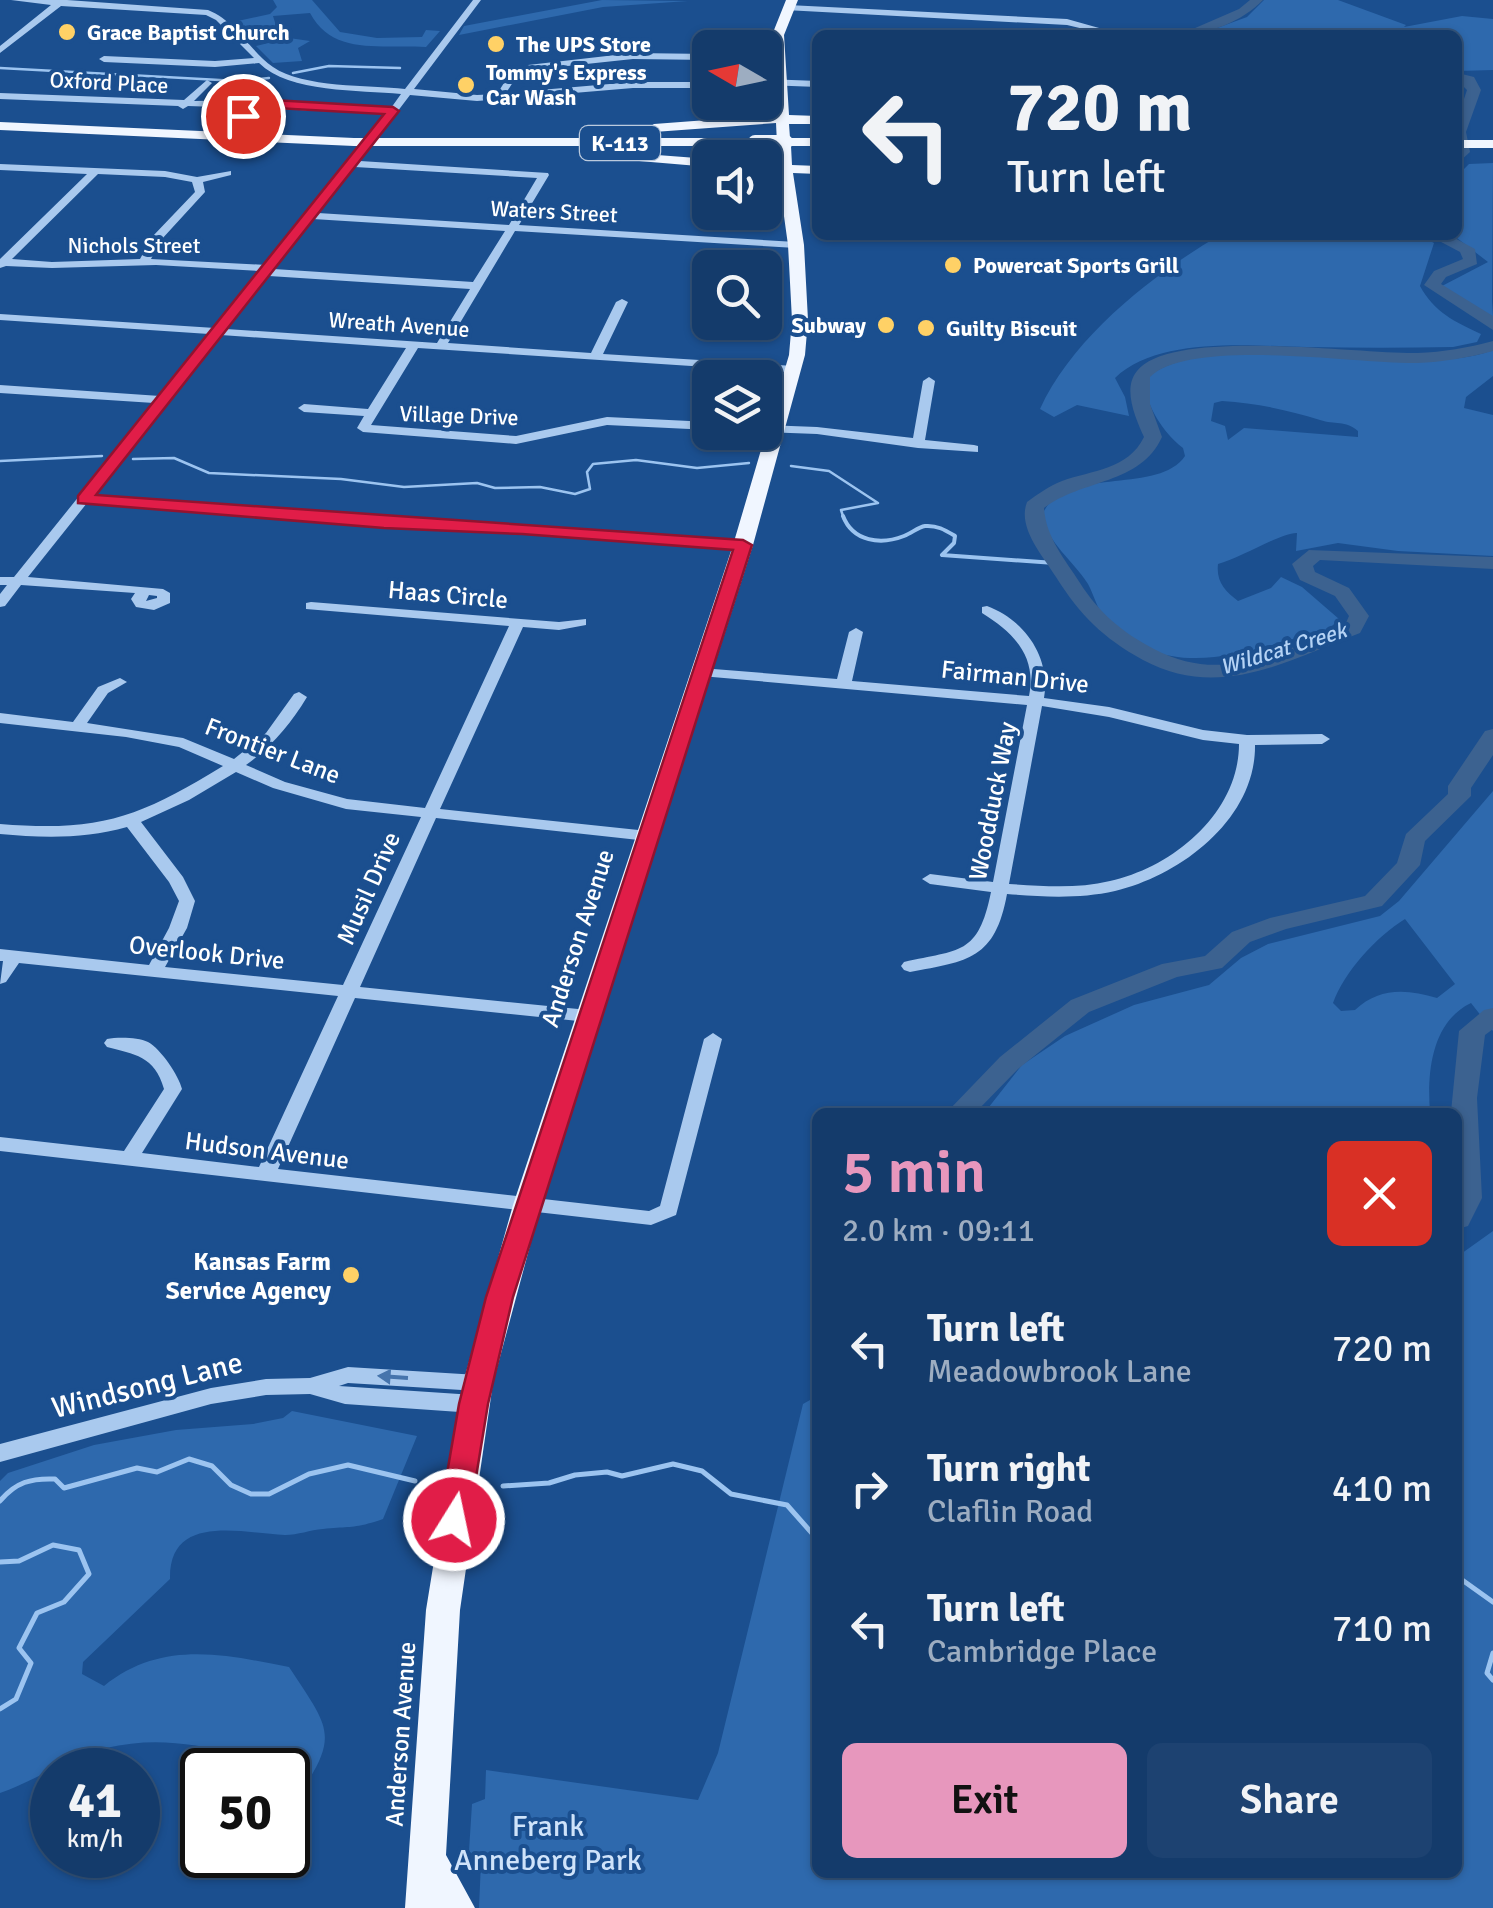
<!DOCTYPE html>
<meta charset="utf-8">
<style>
body{margin:0;font-family:Signika,sans-serif;background:#1d4271;color:#f1f3f6;height:100vh;display:flex;flex-direction:column;font-size:38px;white-space:nowrap}
*{box-sizing:border-box;margin:0}
p{font-size:32px;color:#9dadc1}
.icon{flex:none;width:55px;height:55px;fill:none;stroke:currentColor;stroke-width:2;stroke-linecap:round;stroke-linejoin:round}
.map{position:relative;flex:1;overflow:hidden}
.sheet{position:absolute;left:812px;top:1108px;width:650px;height:770px;display:flex;flex-direction:column;background:#143b6b;border-radius:15px;box-shadow:0 2px 8px #0004,0 0 0 2px #33557e}
.sheet>*{flex:none}
.banner{position:absolute;left:812px;top:30px;width:650px;height:210px;border-radius:15px;box-shadow:0 2px 8px #0004,0 0 0 2px #33557e;background:#143b6b;color:#f1f3f6;overflow:hidden}
.needle{width:65px;rotate:279deg}
.buttons{position:absolute;left:692px;top:30px;display:grid;gap:20px}
.buttons a{display:grid;place-items:center;width:90px;height:90px;border-radius:15px;background:#143b6b;box-shadow:0 2px 8px #0004,0 0 0 2px #33557e;font-size:50px}
.speed{position:absolute;left:30px;top:1748px;display:flex;gap:20px;font-size:50px;font-weight:700;text-align:center}
.speed>*{display:grid;place-content:center;width:130px;height:130px;border-radius:50%;background:#143b6b;box-shadow:0 2px 8px #0004,0 0 0 2px #33557e;line-height:1}
.speed small{font-size:25px;font-weight:400}
.speed .limit{border:5px solid #111;border-radius:15px;background:#fff;color:#111}
.pin{position:absolute;display:grid;place-items:center;width:85px;height:85px;color:#fff;margin:-42px;border:5px solid #fff;border-radius:50%;box-shadow:0 2px 10px #0007}
.me{position:absolute;width:110px;margin:-55px;rotate:10deg;stroke-linejoin:round;filter:drop-shadow(0 0 8px #0008)}
.turn{display:flex;align-items:center;gap:35px;height:210px;padding:0 30px;font-size:45px}
.turn .icon{width:130px;height:130px;stroke-width:2.5}
.turn b{display:block;font-size:70px;line-height:85px}
.round{display:grid;place-items:center;flex:none;width:105px;height:105px;border-radius:15px;background:#1d4271}
.summary{display:flex;align-items:center;justify-content:space-between;height:170px;padding:0 30px}
h1{font-size:60px;font-weight:600;line-height:75px;color:#e797bd}
.cta{display:flex;gap:20px;margin-top:auto;padding:20px 30px}
.cta a{flex:1;height:115px;border-radius:15px;background:#e797bd;color:#111;font-size:40px;font-weight:600;line-height:115px;text-align:center}
.cta a+a{background:#1d4271;color:#f1f3f6}
ul{padding:0;list-style:none}
li{display:flex;align-items:center;gap:30px;height:140px;padding:0 30px}
li div{flex:1}
li b{display:block;font-size:38px}
li em{font-style:normal}
.map>svg:first-child{display:block}
.green{fill:#2e69ad;fill-rule:evenodd}
.lines{fill:none;stroke-linecap:round;stroke-linejoin:round}
.stream-far2{stroke:#9cc4f0;stroke-width:2.5}
.stream-far1{stroke:#9cc4f0;stroke-width:4}
.stream{stroke:#9cc4f0;stroke-width:5}
.river{fill:#3c6290;fill-rule:evenodd}
.minor{fill:#a9c9ee;fill-rule:evenodd}
.major{fill:#f0f6ff;fill-rule:evenodd}
.major-bridge{stroke:#f0f6ff;stroke-width:14}
.oneway{fill:#4674ac}
.route{fill:#e11d48;stroke:#92132f;stroke-width:2.5}
.poi-dot{fill:#ffd166;stroke:#1b4f8f;stroke-width:4}
.labels{text-anchor:middle;stroke-width:8;stroke-linejoin:round;paint-order:stroke}
.far-poi-label{font-size:22px;font-weight:bold;fill:#fff;stroke:#1b4f8f;text-anchor:start}
.far-street-label{font-size:22px;fill:#fff;stroke:#1b4f8f}
.shield{fill:#1b4f8f;stroke:#bbcadd;stroke-width:2.5}
.shield-label{font-size:22px;font-weight:bold;fill:#fff}
.far-water-label{font-size:22px;font-style:italic;fill:#b5d3f5;stroke:#1b4f8f}
.street-label{font-size:25px;fill:#fff;stroke:#1b4f8f}
.poi-label{font-size:25px;font-weight:bold;fill:#fff;stroke:#1b4f8f;text-anchor:end}
.near-street-label{font-size:30px;fill:#fff;stroke:#1b4f8f}
.near-park-label{font-size:30px;fill:#cfe3fa;stroke:#1b4f8f}
</style>
<div class="map">
<svg width="1493" height="1908" viewBox="0 0 1493 1908">
<rect width="100%" height="100%" fill="#1b4f8f"/>
<!-- green -->
<path class="green" d="M 273,0 L 312,0 L 340,32 L 377,38 L 422,37 L 426,30 L 440,31 L 426,47 C 380,44 333,56 310,13 L 273,16 L 279,35 L 247,38 L 233,22 L 270,14 L 277,7 Z
M 602,0 L 688,1 L 603,7 L 459,35 L 464,26 Z
M 1264,0 L 1338,0 L 1406,25 L 1404,27 L 1462,16 L 1493,19 L 1493,70 L 1458,71 L 1458,35 L 1198,35 L 1247,17 Z
M 289,38 L 310,41 L 298,48 L 302,61 L 273,63 L 256,46 Z
M 1493,163 L 1492,301 L 1493,317 L 1442,286 L 1488,262 L 1453,235 L 1458,235 L 1458,175 L 1469,164 Z
M 1220,235 L 1420,235 L 1434,243 L 1420,286 C 1434,312 1455,322 1481,334 L 1477,342 L 1453,347 C 1405,348 1356,348 1307,347 C 1251,346 1158,336 1115,378 L 1125,397 L 1129,416 L 1077,405 L 1054,417 L 1040,409 C 1073,337 1152,275 1220,235 Z
M 1493,350 L 1493,376 L 1466,397 L 1464,408 L 1493,415 L 1493,556 L 1398,551 L 1338,543 L 1296,551 L 1297,533 C 1282,532 1239,559 1218,564 C 1216,582 1225,591 1238,601 L 1271,588 L 1281,577 L 1302,587 L 1339,619 L 1329,629 C 1254,648 1169,689 1105,618 C 1097,609 1094,595 1088,584 C 1073,560 1048,544 1042,515 C 1065,464 1158,496 1185,456 L 1183,448 C 1161,431 1149,407 1142,383 C 1194,321 1412,383 1493,350 ZM 1222,401 C 1256,403 1288,410 1320,420 C 1335,425 1345,420 1358,431 L 1358,437 L 1244,428 L 1228,440 L 1225,426 L 1211,421 L 1214,403 Z
M 1493,791 L 1493,1031 L 1471,1003 C 1431,1022 1427,1074 1430,1112 L 985,1112 L 1022,1065 L 1065,1036 L 1134,1005 L 1209,985 L 1241,958 L 1268,944 L 1380,916 L 1399,901 ZM 1405,919 L 1455,984 L 1437,998 C 1407,989 1379,987 1355,1010 L 1341,1011 L 1333,1003 C 1344,972 1377,936 1405,919 Z
M 1493,1231 L 1493,1908 L 479,1908 L 481,1862 L 469,1851 L 472,1804 L 485,1799 L 486,1770 L 698,1800 L 718,1753 L 803,1404 L 817,1396 L 818,1872 L 1458,1872 L 1458,1256 Z
M 292,1411 L 417,1436 L 383,1519 C 354,1529 351,1526 323,1529 C 310,1530 298,1535 285,1535 C 241,1533 169,1513 170,1579 L 83,1662 L 82,1674 L 104,1686 C 161,1640 223,1654 289,1667 C 331,1731 340,1735 295,1801 L 288,1798 L 288,1770 L 248,1770 L 237,1754 C 192,1743 152,1737 106,1748 C 69,1757 37,1780 0,1793 L 0,1481 L 8,1473 L 94,1445 L 176,1430 L 253,1424 L 283,1418 Z"/>
<g class="lines">
<!-- stream-far2 -->
<path class="stream-far2" d="M 0,68 L 238,81 L 269,78
M 293,73 L 329,66 L 400,68
M 133,459 L 174,458 L 209,473 L 341,479 L 404,487 L 477,483 L 495,488 L 540,487 L 575,494 L 590,489 L 587,472 L 593,464 L 636,460 L 697,468 L 749,463
M 0,461 L 102,456
M 791,466 L 829,471 L 878,503 L 841,510 L 844,519"/>
<!-- stream-far1 -->
<path class="stream-far1" d="M 843,516 C 853,542 881,545 904,536 C 912,533 918,527 925,526 C 937,525 945,530 955,536 L 954,543 L 942,555 L 1055,563"/>
<!-- stream -->
<path class="stream" d="M 503,1486 L 549,1483 L 575,1475 L 607,1472 L 622,1476 L 673,1464 L 702,1471 L 731,1494 L 787,1505 L 818,1540
M 0,1501 C 16,1482 31,1478 55,1479 L 64,1488 L 137,1468 L 157,1472 L 189,1459 L 212,1466 L 231,1485 L 251,1494 L 269,1494 L 309,1474 L 348,1465 L 415,1481
M 0,1562 L 19,1561 L 53,1545 L 79,1550 L 89,1574 L 64,1602 L 37,1613 L 19,1648 L 31,1663 L 16,1699 L 0,1709
M 1458,1577 L 1493,1602
M 1493,1653 L 1487,1673 L 1493,1680"/>
<!-- river -->
<path class="river" d="M 1250,0 L 1263,0 C 1243,21 1208,35 1179,35 L 1239,9 Z
M 1458,73 L 1474,77 L 1481,90 L 1466,132 L 1470,152 L 1458,163 L 1458,117 L 1467,90 L 1458,81 Z
M 1428,235 L 1449,235 L 1475,249 L 1477,264 L 1446,277 L 1441,284 L 1493,316 L 1493,330 L 1424,285 L 1434,271 L 1463,259 L 1460,252 Z
M 1493,341 L 1493,351 C 1467,358 1443,362 1417,363 C 1356,364 1191,337 1150,377 L 1150,404 L 1162,437 C 1140,485 1082,479 1044,508 C 1046,538 1065,559 1080,583 C 1100,614 1122,632 1154,649 C 1225,686 1276,650 1345,625 L 1349,616 L 1335,596 L 1300,580 L 1292,564 L 1309,550 L 1493,557 L 1493,569 L 1320,560 L 1313,566 L 1315,572 L 1349,588 L 1369,616 L 1360,633 C 1287,661 1219,701 1143,660 C 1103,638 1080,615 1056,577 C 1043,556 1017,528 1027,502 C 1038,494 1049,486 1062,481 C 1092,470 1128,470 1144,437 C 1136,419 1122,389 1137,371 C 1171,327 1360,354 1417,353 C 1444,352 1467,348 1493,341 Z
M 1493,729 L 1493,755 L 1471,788 L 1471,796 L 1425,841 L 1420,865 L 1382,906 L 1286,929 L 1250,942 L 1222,968 L 1177,977 L 1089,1012 L 1018,1069 L 976,1112 L 947,1112 L 1000,1057 L 1071,1000 L 1162,964 L 1205,956 L 1232,932 L 1270,918 L 1365,896 L 1397,863 L 1406,834 L 1448,794 L 1448,786 L 1485,731 Z
M 1493,1008 L 1493,1029 L 1485,1035 L 1477,1098 L 1482,1198 L 1468,1226 L 1458,1229 L 1458,1112 L 1451,1112 L 1459,1031 L 1484,1010 Z"/>
<!-- minor -->
<path class="minor" d="M 11,0 L 67,0 L 208,10 C 236,21 249,50 273,67 C 303,88 369,85 405,89 L 473,0 L 481,0 L 414,89 L 477,95 L 497,94 L 509,75 L 528,65 L 633,53 L 710,54 L 710,60 L 633,59 L 530,70 L 515,79 L 506,93 L 633,82 L 710,82 L 710,88 L 633,88 L 477,101 L 410,95 L 360,161 L 548,173 L 549,175 L 519,225 L 796,242 L 801,245 L 796,248 L 515,231 L 448,343 L 591,353 L 616,302 L 622,299 L 628,302 L 603,354 L 794,366 L 800,370 L 798,373 L 418,348 L 371,425 L 516,436 L 607,417 L 710,422 L 710,430 L 607,425 L 516,444 L 363,432 L 357,428 L 364,416 L 304,412 L 298,408 L 304,404 L 368,409 L 406,348 L 221,335 L 93,496 L 743,541 L 750,545 L 748,548 L 87,503 L 28,577 L 163,589 L 170,593 L 170,603 L 154,610 L 136,607 L 131,599 L 135,593 L 21,585 L 5,606 L 0,607 L 0,594 L 7,585 L 0,585 L 0,577 L 14,577 L 154,403 L 0,393 L 0,385 L 160,396 L 209,334 L 0,320 L 0,314 L 215,328 L 260,271 L 156,265 L 52,268 L 6,266 L 0,268 L 0,259 L 87,174 L 0,170 L 0,164 L 165,171 L 197,177 L 231,171 L 231,175 L 203,182 L 205,192 L 161,240 L 151,259 L 266,265 L 387,114 L 255,108 L 234,128 L 229,125 L 245,108 L 188,106 L 183,109 L 178,106 L 0,99 L 0,93 L 184,100 L 207,80 L 212,83 L 194,101 L 255,100 L 391,108 L 401,94 C 360,90 289,93 259,63 L 215,67 L 104,62 L 99,59 L 104,56 L 215,61 L 254,58 L 216,20 L 206,15 L 61,6 L 0,53 L 0,46 L 51,5 ZM 355,167 L 537,178 L 509,225 L 318,213 ZM 98,174 L 165,177 L 192,182 L 195,192 L 152,237 L 140,259 L 52,262 L 12,259 ZM 313,219 L 505,231 L 473,282 L 274,269 ZM 269,276 L 470,289 L 437,343 L 226,329 ZM 149,595 L 157,596 L 157,598 L 146,601 Z
M 788,5 L 1067,19 L 1124,35 L 1109,35 L 1067,25 L 785,10 Z
M 765,79 L 818,81 L 818,87 L 765,85 Z
M 929,377 L 935,381 L 925,440 L 974,445 L 978,446 L 978,452 L 918,448 L 817,434 L 764,432 L 765,425 L 817,427 L 913,438 L 923,381 Z
M 311,602 L 559,622 L 586,619 L 586,625 L 559,630 L 523,627 L 440,809 L 648,831 L 656,836 L 648,841 L 436,818 L 360,987 L 588,1010 L 597,1016 L 588,1022 L 355,998 L 278,1169 L 649,1211 L 660,1206 L 704,1039 L 713,1033 L 722,1039 L 676,1215 L 651,1225 L 0,1151 L 0,1137 L 124,1151 L 164,1089 C 155,1056 134,1054 107,1047 L 104,1043 L 107,1039 C 117,1037 138,1037 148,1042 C 161,1049 179,1076 182,1089 L 142,1153 L 259,1167 L 338,996 L 19,963 L 6,982 L 0,984 L 3,961 L 0,961 L 0,949 L 149,965 L 169,928 L 179,901 L 169,882 L 127,827 C 85,839 43,838 0,834 L 0,824 C 100,832 138,818 223,766 L 179,747 L 126,737 L 0,723 L 0,713 L 73,722 L 98,687 L 120,678 L 127,682 L 108,693 L 87,723 L 183,738 L 234,759 L 266,733 L 294,694 L 299,692 L 307,697 C 290,725 272,746 246,765 L 285,782 L 347,799 L 425,808 L 509,626 L 306,609 L 306,603 ZM 236,772 L 273,788 L 346,809 L 421,817 L 343,985 L 165,967 L 187,928 L 195,901 L 183,877 L 141,822 L 189,800 Z
M 987,606 C 1025,620 1051,658 1044,698 L 1109,707 L 1203,730 L 1247,735 L 1322,734 L 1330,739 L 1322,744 L 1255,745 C 1256,818 1182,875 1115,891 C 1080,899 1043,897 1007,894 C 995,959 969,961 910,972 L 904,970 L 901,966 L 904,962 C 960,949 978,956 991,892 L 930,884 L 922,879 L 930,874 L 993,882 L 1027,705 L 701,676 L 694,672 L 701,668 L 837,679 L 849,632 L 856,628 L 863,632 L 852,681 L 1029,696 C 1037,656 1014,633 982,613 L 982,607 ZM 1042,706 L 1109,717 L 1203,740 L 1239,744 C 1239,812 1174,867 1110,881 C 1077,889 1043,886 1009,884 Z
M 348,1367 L 478,1375 L 486,1377 L 489,1383 L 486,1389 L 478,1391 L 348,1383 L 339,1386 L 474,1395 L 482,1398 L 485,1404 L 482,1410 L 474,1413 L 345,1404 L 310,1394 L 266,1395 L 211,1404 L 0,1462 L 0,1444 L 211,1388 L 266,1379 L 310,1378 Z"/>
<!-- major -->
<path class="major" d="M 786,0 L 798,0 L 784,35 L 789,115 L 818,116 L 818,124 L 789,124 L 790,138 L 818,138 L 818,146 L 791,146 L 792,165 L 818,166 L 818,174 L 793,173 L 804,245 L 808,320 L 805,355 L 753,545 L 541,1205 L 493,1383 L 460,1610 L 446,1855 L 475,1908 L 405,1908 L 426,1610 L 463,1383 L 513,1205 L 733,545 L 789,355 L 792,320 L 788,245 L 778,173 L 765,172 L 765,164 L 778,164 L 776,123 L 654,132 L 647,128 L 654,124 L 775,115 L 772,35 Z
M 0,122 L 354,138 L 755,138 L 762,142 L 755,146 L 354,146 L 0,130 Z
M 1458,140 L 1493,140 L 1493,148 L 1458,148 Z
M 644,154 L 710,159 L 710,167 L 639,161 L 639,155 Z"/>
<!-- major-bridge -->
<path class="major-bridge" d="M 755,142 L 786,142"/>
</g>
<!-- one-way arrows -->
<defs><path id="oneway-solid" d="M-6-.8H1V-3.2L6.5 0L1 3.2V.8H-6Z" transform="scale(2.5)"/></defs>
<use class="oneway" href="#oneway-solid" transform="translate(393 1377) rotate(-176)"/>
<!-- route -->
<path class="route" d="M 255,99 L 393,107 L 399,111 L 96,495 C 312,512 527,523 743,540 L 752,545 L 513,1297 L 488,1404 L 469,1520 L 464,1529 L 454,1532 L 443,1529 L 439,1520 L 459,1404 L 486,1297 L 733,550 L 522,534 L 384,528 L 78,503 L 78,496 L 384,114 L 258,107 L 247,118 L 239,118 L 239,113 Z"/>
<!-- markers -->
<g class="poi-dot">
<circle cx="67" cy="32" r="10"/>
<circle cx="496" cy="44" r="10"/>
<circle cx="466" cy="85" r="10"/>
<circle cx="953" cy="265" r="10"/>
<circle cx="886" cy="325" r="10"/>
<circle cx="926" cy="328" r="10"/>
<circle cx="351" cy="1275" r="10"/>
</g>
<g class="labels">
<!-- far-poi labels -->
<g class="far-poi-label">
<text x="87" y="40">Grace Baptist Church</text>
<text x="516" y="52">The UPS Store</text>
<text x="486" y="80">Tommy's Express<tspan x="486" dy="25">Car Wash</tspan></text>
<text x="973" y="273">Powercat Sports Grill</text>
<text x="866" y="333" text-anchor="end">Subway</text>
<text x="946" y="336">Guilty Biscuit</text>
</g>
<!-- far-street labels -->
<g class="far-street-label">
<text transform="translate(109 82) rotate(3)" y="8">Oxford Place</text>
<text transform="translate(554 211) rotate(3)" y="8">Waters Street</text>
<text x="134" y="253">Nichols Street</text>
<text transform="translate(399 324) rotate(4)" y="8">Wreath Avenue</text>
<text transform="translate(459 415) rotate(2)" y="8">Village Drive</text>
</g>
<!-- shield labels -->
<rect class="shield" x="580" y="126" width="80" height="34" rx="8"/>
<g class="shield-label">
<text x="620" y="151">K-113</text>
</g>
<!-- far-water labels -->
<g class="far-water-label">
<text transform="translate(1283 648) rotate(-17)" y="8">Wildcat Creek</text>
</g>
<!-- street labels -->
<g class="street-label">
<text transform="translate(448 594) rotate(5)" y="9">Haas Circle</text>
<text transform="translate(1015 676) rotate(6)" y="9">Fairman Drive</text>
<text transform="translate(273 750) rotate(21)" y="9">Frontier Lane</text>
<text transform="translate(992 801) rotate(-79)" y="9">Woodduck Way</text>
<text transform="translate(368 888) rotate(-66)" y="9">Musil Drive</text>
<text transform="translate(577 938) rotate(-72)" y="9">Anderson Avenue</text>
<text transform="translate(207 952) rotate(6)" y="9">Overlook Drive</text>
<text transform="translate(267 1150) rotate(7)" y="9">Hudson Avenue</text>
<text transform="translate(400 1734) rotate(-86)" y="9">Anderson Avenue</text>
</g>
<!-- poi labels -->
<g class="poi-label">
<text x="331" y="1270">Kansas Farm<tspan x="331" dy="29">Service Agency</tspan></text>
</g>
<!-- near-street labels -->
<g class="near-street-label">
<text transform="translate(147 1385) rotate(-14)" y="10">Windsong Lane</text>
</g>
<!-- near-park labels -->
<g class="near-park-label">
<text x="548" y="1836">Frank<tspan x="548" dy="34">Anneberg Park</tspan></text>
</g>
</g>
</svg>
<div class="buttons">
<a><svg class="needle" viewBox="-14 -14 28 28"><path d="M0-13l5 13h-10z" fill="#e53935"/><path d="M0 13l5-13h-10z" fill="#9dadc1"/></svg></a>
<a><svg class="icon" aria-label="sound" viewBox="0 0 24 24"><path d="M4 9h4l5-4v14l-5-4H4zM17 9q2 3 0 6"/></svg></a>
<a><svg class="icon" aria-label="search" viewBox="0 0 24 24"><circle cx="10" cy="10" r="6"/><path d="M15 15l6 6"/></svg></a>
<a><svg class="icon" aria-label="layers" viewBox="0 0 24 24"><path d="M12 4l9 5-9 5-9-5zM3 14l9 5 9-5"/></svg></a>
</div>
<div class="speed"><div>41<small>km/h</small></div><div class="limit">50</div></div>
<div class="pin" style="left:243px;top:116px;background:#d93025"><svg class="icon" aria-label="arrive" viewBox="0 0 24 24"><path d="M6 21V4h12l-3 4 3 4H6"/></svg></div>
<svg class="me" style="left:454px;top:1520px" viewBox="-20 -20 40 40"><circle r="17" fill="#e11d48" stroke="#fff" stroke-width="3"/><path d="M0-11L8 9 0 5-8 9z" fill="#fff"/></svg>
<div class="banner">
<div class="turn"><svg class="icon" aria-label="left" viewBox="0 0 24 24"><path d="M17 20v-9H6M10 6l-5 5 5 5"/></svg><div><b>720 m</b>Turn left</div></div>
</div>
<section class="sheet">
<div class="summary"><div><h1>5 min</h1><p>2.0 km · 09:11</p></div><a class="round" style="background:#d93025;color:#fff"><svg class="icon" aria-label="close" viewBox="0 0 24 24"><path d="M6 6l12 12M18 6L6 18"/></svg></a></div>
<ul>
<li><svg class="icon" aria-label="left" viewBox="0 0 24 24"><path d="M17 20v-9H6M10 6l-5 5 5 5"/></svg><div><b>Turn left</b><p>Meadowbrook Lane</p></div><em>720 m</em></li>
<li><svg class="icon" aria-label="right" viewBox="0 0 24 24"><path d="M7 20v-9h11M14 6l5 5-5 5"/></svg><div><b>Turn right</b><p>Claflin Road</p></div><em>410 m</em></li>
<li><svg class="icon" aria-label="left" viewBox="0 0 24 24"><path d="M17 20v-9H6M10 6l-5 5 5 5"/></svg><div><b>Turn left</b><p>Cambridge Place</p></div><em>710 m</em></li>
</ul>
<div class="cta"><a>Exit</a><a>Share</a></div>
</section>
</div>
